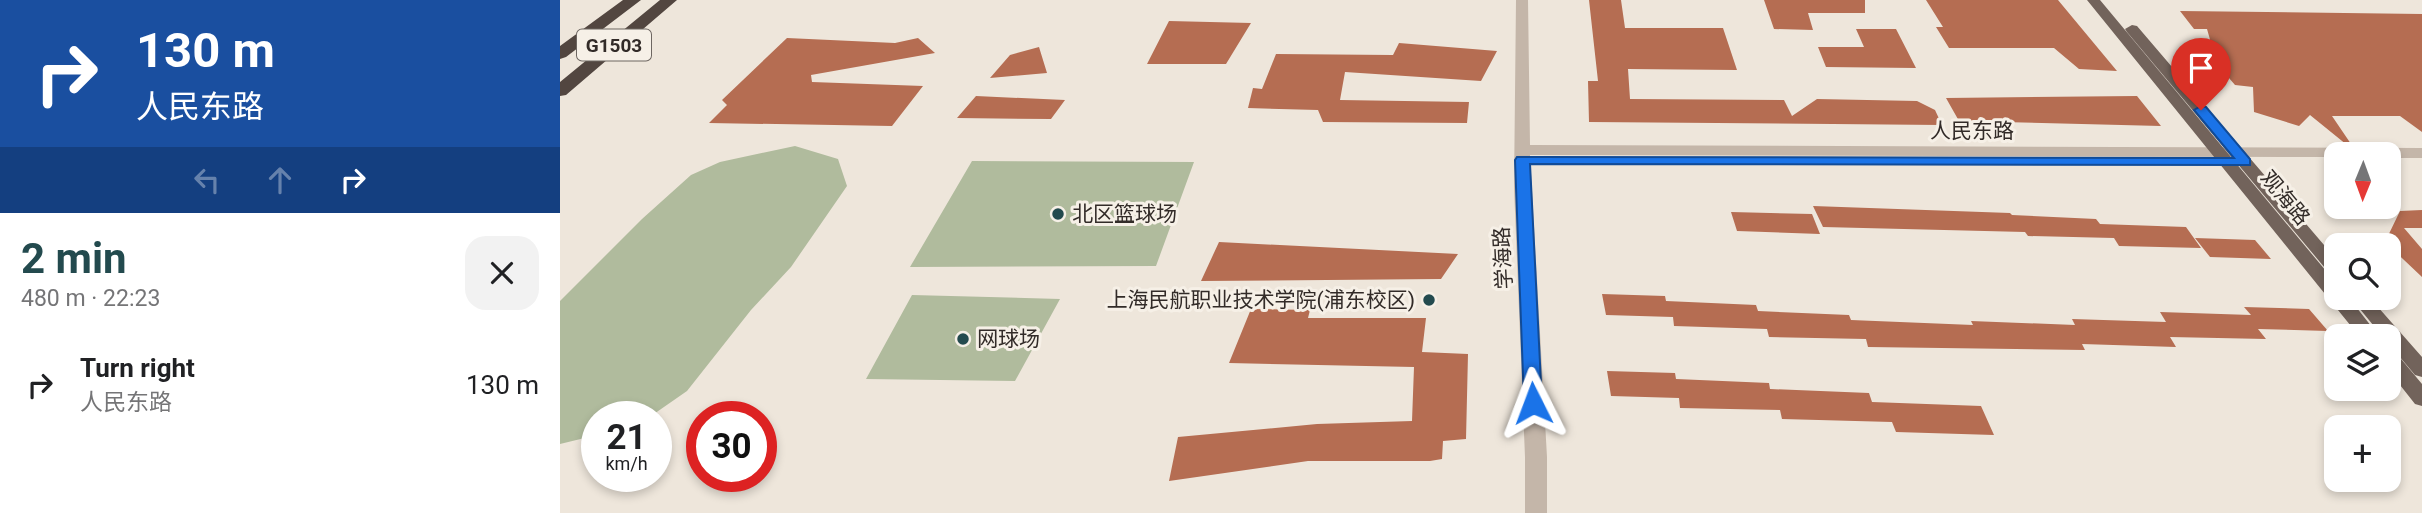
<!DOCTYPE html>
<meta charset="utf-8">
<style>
body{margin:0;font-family:Roboto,"Noto Sans SC",sans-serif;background:#f2f2f2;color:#202124;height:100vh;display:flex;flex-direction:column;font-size:26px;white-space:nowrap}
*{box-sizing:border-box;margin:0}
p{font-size:23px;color:#757577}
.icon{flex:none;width:38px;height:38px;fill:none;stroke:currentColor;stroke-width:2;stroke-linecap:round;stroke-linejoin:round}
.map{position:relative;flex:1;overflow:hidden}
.panel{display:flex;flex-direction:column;background:#fff;width:560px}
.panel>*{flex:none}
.hud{background:#1a4fa0;color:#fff;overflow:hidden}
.needle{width:46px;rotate:181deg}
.tools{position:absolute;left:1764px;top:142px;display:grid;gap:14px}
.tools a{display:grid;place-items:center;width:77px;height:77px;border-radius:14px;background:#fff;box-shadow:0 4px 10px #0003;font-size:35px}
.speed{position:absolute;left:21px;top:401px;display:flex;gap:14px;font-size:35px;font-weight:700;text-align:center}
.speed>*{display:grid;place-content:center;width:91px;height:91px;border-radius:50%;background:#fff;box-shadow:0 4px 10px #0003;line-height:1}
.speed small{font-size:18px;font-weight:400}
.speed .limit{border:10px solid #d22;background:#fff;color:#111}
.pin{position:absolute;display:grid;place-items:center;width:60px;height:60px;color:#fff;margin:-72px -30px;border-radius:50% 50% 50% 0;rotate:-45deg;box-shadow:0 0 7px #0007}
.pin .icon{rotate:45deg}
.me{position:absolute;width:77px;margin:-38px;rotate:357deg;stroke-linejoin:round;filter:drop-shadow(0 0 5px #0008)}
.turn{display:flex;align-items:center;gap:24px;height:147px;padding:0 21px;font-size:32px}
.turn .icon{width:91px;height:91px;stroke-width:2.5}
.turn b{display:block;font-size:49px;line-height:60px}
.lanes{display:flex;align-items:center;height:66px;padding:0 21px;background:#0003;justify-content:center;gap:35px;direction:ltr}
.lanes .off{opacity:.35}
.round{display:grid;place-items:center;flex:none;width:74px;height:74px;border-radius:21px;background:#f2f2f2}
.summary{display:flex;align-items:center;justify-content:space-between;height:119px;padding:0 21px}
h1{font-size:42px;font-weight:700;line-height:52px;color:#234a4e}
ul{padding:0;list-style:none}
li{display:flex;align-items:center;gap:21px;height:105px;padding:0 21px}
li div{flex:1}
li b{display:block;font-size:26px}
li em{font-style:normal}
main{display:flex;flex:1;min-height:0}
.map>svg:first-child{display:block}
.green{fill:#b0bb9d}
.building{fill:#b56d52}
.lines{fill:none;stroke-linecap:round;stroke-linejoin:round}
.minor{fill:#c4b6a9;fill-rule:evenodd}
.major{fill:#72635b;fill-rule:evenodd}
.highway{fill:#524640;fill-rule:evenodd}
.route{fill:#1a73e8;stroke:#114b97;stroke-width:2}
.poi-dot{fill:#234a4e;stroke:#f6f0e7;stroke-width:2.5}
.labels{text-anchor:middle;stroke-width:6;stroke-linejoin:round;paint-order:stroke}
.shield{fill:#f6f0e7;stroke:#6d6661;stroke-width:2}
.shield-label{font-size:19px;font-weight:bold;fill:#322b28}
.street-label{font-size:21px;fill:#322b28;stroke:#f6f0e7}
.poi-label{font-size:21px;fill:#322b28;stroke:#f6f0e7;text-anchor:start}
</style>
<main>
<section class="panel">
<div class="hud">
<div class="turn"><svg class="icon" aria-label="right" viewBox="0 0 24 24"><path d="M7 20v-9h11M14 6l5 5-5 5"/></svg><div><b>130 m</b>人民东路</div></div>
<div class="lanes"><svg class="icon off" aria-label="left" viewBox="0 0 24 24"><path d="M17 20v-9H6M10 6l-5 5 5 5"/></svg><svg class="icon off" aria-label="ahead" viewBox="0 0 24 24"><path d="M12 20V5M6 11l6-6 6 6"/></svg><svg class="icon" aria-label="right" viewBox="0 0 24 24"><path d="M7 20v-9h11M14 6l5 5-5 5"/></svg></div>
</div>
<div class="summary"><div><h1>2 min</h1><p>480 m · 22:23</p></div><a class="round"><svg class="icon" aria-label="close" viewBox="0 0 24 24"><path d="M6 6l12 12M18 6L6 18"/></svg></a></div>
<ul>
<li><svg class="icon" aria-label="right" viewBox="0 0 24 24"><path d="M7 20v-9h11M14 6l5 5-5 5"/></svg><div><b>Turn right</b><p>人民东路</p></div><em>130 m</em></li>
</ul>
</section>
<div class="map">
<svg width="1862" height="513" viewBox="0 0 1862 513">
<rect width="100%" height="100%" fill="#eee6db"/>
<!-- green -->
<path class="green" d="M 235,146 L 278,159 L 287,186 L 231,267 L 191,310 L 127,391 L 91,416 L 37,416 L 37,435 L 0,444 L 0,301 L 82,219 L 131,175 L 160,162 Z
M 412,161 L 634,162 L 596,266 L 350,267 Z
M 352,295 L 500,299 L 455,381 L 306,379 Z"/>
<!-- building -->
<path class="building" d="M 1029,0 L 1061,0 L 1065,28 L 1163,28 L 1177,70 L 1068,69 L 1070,99 L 1224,100 L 1232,116 L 1257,99 L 1357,101 L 1375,110 L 1382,125 L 1029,122 L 1028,81 L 1038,81 Z
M 1204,0 L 1305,0 L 1305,13 L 1248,13 L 1253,30 L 1214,29 Z
M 1366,0 L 1498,0 L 1557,71 L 1519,69 L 1494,48 L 1389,48 L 1376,27 L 1383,27 Z
M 1620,11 L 1862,14 L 1862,132 L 1840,116 L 1772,116 L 1791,144 L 1787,145 L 1750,115 L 1739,126 L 1694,112 L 1693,87 L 1675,85 L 1657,64 L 1647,29 L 1634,29 Z
M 609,21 L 691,23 L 666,64 L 587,64 Z
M 1296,29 L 1336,29 L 1356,68 L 1266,67 L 1258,47 L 1304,47 Z
M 227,38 L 335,43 L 358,38 L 375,53 L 251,75 L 252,82 L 363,86 L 332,126 L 149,123 L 167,105 L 162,100 Z
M 839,43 L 937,51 L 921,81 L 785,72 L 780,100 L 909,102 L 907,123 L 763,122 L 758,110 L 688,108 L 693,88 L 702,89 L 716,54 L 833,55 Z
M 479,47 L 487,73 L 430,78 L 450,55 Z
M 416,96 L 505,100 L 491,119 L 397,118 Z
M 1577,96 L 1601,126 L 1399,121 L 1386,98 Z
M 1253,206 L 1450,213 L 1452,215 L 1536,219 L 1540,224 L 1626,227 L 1641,248 L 1559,246 L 1554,238 L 1468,236 L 1465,232 L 1263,227 Z
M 1862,210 L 1862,228 L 1844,228 L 1862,249 L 1862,277 L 1825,242 L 1840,211 Z
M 1171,212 L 1252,214 L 1260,234 L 1177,231 Z
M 1635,238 L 1695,240 L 1711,259 L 1650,257 Z
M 659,242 L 898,254 L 881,279 L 641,281 Z
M 1042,294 L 1105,296 L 1106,301 L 1196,305 L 1198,311 L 1289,315 L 1291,320 L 1413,325 L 1411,321 L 1515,325 L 1512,319 L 1606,322 L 1600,312 L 1691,315 L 1684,307 L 1749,309 L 1768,331 L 1698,329 L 1706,339 L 1610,337 L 1616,347 L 1522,344 L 1525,350 L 1308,347 L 1306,339 L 1209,337 L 1207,329 L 1114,326 L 1113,317 L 1046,315 Z
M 691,309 L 750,310 L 748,318 L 866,318 L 862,352 L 908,354 L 906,439 L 883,441 L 882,459 L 870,461 L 748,461 L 609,481 L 618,437 L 757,424 L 852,421 L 854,367 L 669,363 Z
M 1047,371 L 1115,373 L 1116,379 L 1209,383 L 1210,389 L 1309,393 L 1312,402 L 1421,406 L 1434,435 L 1336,432 L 1332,422 L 1222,419 L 1220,410 L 1120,408 L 1119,398 L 1051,396 Z"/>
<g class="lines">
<!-- minor -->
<path class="minor" d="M 956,0 L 968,0 L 970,145 L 1862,148 L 1862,158 L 1829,158 L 1829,154 L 1776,154 L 1776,157 L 970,155 L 987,457 L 987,513 L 965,513 L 965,457 L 954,187 Z"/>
<!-- major -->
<path class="major" d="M 1527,0 L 1540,0 L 1776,283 L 1776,298 L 1789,298 L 1819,336 L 1799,336 Z
M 1572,25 L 1577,26 L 1776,259 L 1776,276 L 1770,274 L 1567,32 L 1565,29 Z
M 1791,298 L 1810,298 L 1862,357 L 1862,377 L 1855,375 L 1829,344 L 1829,336 L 1822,336 Z
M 1829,351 L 1836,353 L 1862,384 L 1862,406 L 1855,404 L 1829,371 Z"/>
<!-- highway -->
<path class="highway" d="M 63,0 L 81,0 L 6,57 L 0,59 L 0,46 Z
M 100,0 L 117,0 L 6,95 L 0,96 L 0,82 Z"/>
</g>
<!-- route -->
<path class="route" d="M 1641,106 L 1646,107 L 1690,159 L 1690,165 L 970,164 L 982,403 L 980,409 L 973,411 L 967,409 L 964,403 L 955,160 L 957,157 L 1674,158 L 1634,110 Z"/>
<!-- markers -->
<g class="poi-dot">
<circle cx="498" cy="214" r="7"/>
<circle cx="869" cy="300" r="7"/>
<circle cx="403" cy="339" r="7"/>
</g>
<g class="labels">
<!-- shield labels -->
<rect class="shield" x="17" y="29.5" width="74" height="31" rx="5"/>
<g class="shield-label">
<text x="54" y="52">G1503</text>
</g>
<!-- street labels -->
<g class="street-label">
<text x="1412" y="138">人民东路</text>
<text transform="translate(1725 198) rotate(50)" y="7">观海路</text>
<text transform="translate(943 258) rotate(-93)" y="7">学海路</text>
</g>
<!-- poi labels -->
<g class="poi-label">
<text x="512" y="221">北区篮球场</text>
<text x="855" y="307" text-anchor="end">上海民航职业技术学院(浦东校区)</text>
<text x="417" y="346">网球场</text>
</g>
</g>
</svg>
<div class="tools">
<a><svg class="needle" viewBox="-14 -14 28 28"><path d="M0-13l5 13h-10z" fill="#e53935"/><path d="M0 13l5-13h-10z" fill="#757577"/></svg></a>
<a><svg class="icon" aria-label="search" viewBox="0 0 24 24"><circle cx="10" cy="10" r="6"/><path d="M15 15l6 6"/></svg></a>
<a><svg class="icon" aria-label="layers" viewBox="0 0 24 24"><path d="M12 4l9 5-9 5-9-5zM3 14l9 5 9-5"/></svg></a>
<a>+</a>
</div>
<div class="speed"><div>21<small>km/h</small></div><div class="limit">30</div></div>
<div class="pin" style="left:1641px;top:110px;background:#d93025"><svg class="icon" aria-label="arrive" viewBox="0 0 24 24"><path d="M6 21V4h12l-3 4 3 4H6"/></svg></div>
<svg class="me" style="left:973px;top:403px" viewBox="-20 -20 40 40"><path d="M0-17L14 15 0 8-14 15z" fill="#1a73e8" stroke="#fff" stroke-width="4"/></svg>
</div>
</main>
